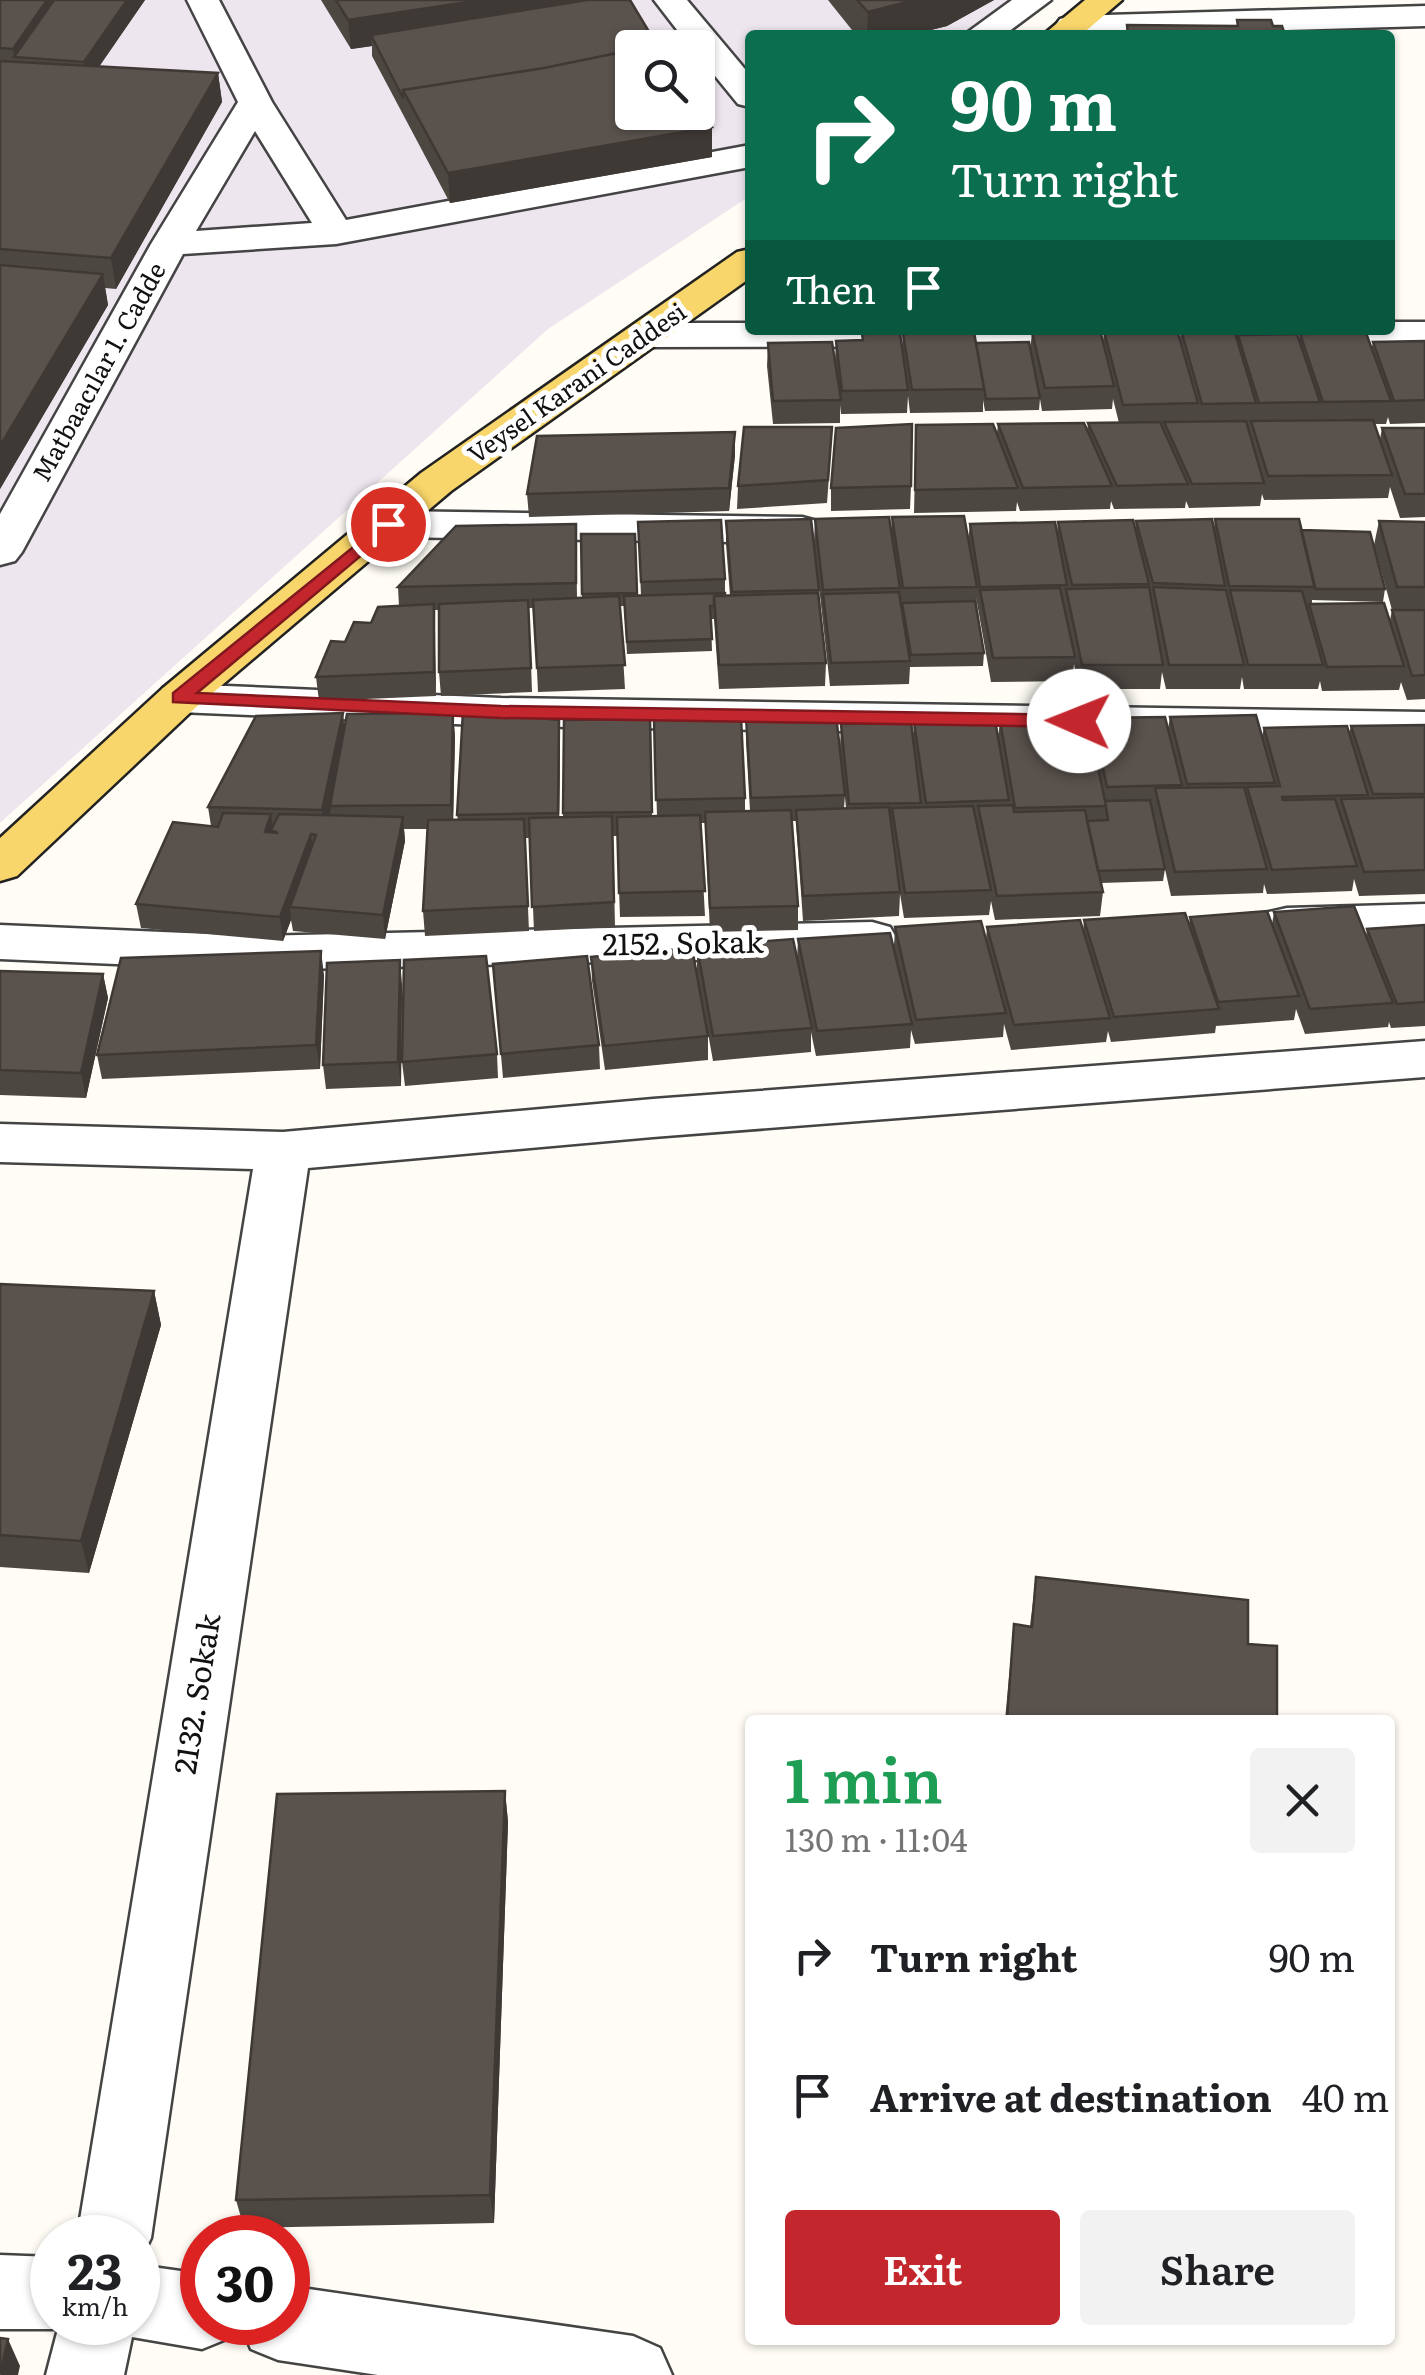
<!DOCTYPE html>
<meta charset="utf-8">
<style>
body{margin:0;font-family:Literata,serif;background:#f2f2f2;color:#202124;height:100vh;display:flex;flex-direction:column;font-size:38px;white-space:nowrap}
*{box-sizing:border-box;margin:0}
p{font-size:32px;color:#757577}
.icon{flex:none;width:55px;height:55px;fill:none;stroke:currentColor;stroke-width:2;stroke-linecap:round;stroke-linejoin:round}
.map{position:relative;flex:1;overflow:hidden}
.panel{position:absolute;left:745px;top:1715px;width:650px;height:630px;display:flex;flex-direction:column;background:#fff;border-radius:10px;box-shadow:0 2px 8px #0004}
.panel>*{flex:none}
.top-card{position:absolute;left:745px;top:30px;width:650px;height:305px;border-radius:10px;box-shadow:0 2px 8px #0004;background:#0b6e4f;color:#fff;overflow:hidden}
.tools{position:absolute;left:615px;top:30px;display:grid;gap:20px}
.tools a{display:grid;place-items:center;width:100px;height:100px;border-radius:10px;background:#fff;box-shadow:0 2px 8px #0004;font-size:50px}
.speed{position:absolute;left:30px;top:2215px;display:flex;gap:20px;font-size:50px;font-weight:700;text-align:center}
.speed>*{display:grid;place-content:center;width:130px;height:130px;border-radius:50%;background:#fff;box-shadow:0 2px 8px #0004;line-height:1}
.speed small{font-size:25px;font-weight:400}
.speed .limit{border:15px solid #d22;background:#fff;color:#111}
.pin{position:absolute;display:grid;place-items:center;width:85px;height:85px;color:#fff;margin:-42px;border:5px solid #fff;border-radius:50%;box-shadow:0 2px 10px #0007}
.me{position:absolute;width:110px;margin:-55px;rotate:271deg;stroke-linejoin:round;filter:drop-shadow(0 0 8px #0008)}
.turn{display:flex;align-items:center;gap:35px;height:210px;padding:0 40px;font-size:45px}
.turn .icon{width:130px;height:130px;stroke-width:2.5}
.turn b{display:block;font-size:70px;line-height:85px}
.then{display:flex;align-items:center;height:95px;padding:0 40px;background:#0003;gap:20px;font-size:38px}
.round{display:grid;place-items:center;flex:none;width:105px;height:105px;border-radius:10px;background:#f2f2f2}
.head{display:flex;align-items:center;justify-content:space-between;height:170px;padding:0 40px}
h1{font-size:60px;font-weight:600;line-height:75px;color:#1e9e55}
.cta{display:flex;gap:20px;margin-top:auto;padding:20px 40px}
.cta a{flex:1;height:115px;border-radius:10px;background:#c4262e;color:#fff;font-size:40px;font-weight:600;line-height:115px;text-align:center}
.cta a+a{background:#f2f2f2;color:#202124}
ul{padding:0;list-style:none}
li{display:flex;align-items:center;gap:30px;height:140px;padding:0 40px}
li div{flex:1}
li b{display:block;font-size:38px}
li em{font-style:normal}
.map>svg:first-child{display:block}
.industrial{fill:#eee6ef;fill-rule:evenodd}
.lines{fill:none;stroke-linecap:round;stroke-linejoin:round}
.minor-casing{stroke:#444;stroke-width:5}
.major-casing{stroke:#222;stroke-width:5}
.minor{fill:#fff;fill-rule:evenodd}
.major{fill:#f9d66b;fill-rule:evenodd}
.wall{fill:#4d4742}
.shaded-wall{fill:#3f3936}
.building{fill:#5a524d;stroke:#3f3936;stroke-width:2.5}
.route{fill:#c4262e;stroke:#7f191e;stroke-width:2.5}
.labels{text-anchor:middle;stroke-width:10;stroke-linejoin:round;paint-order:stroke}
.far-street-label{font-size:25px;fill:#111;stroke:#fff}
.street-label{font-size:30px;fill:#111;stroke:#fff}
</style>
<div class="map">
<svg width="1425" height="2375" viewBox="0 0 1425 2375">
<rect width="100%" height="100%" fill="#fffdf5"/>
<!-- industrial -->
<path class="industrial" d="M 0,0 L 1037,0 L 987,35 L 750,35 L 750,196 L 548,329 L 0,823 ZM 632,48 L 698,48 L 698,112 L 632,112 Z"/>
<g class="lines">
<!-- minor casing -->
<g class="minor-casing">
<path id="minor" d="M 187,0 L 219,0 L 272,102 L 346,220 L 750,145 L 750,167 L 336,244 L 183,254 L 22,552 L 15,561 L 0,565 L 0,514 L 151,244 L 238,102 ZM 255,131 L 312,223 L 196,231 Z
M 654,0 L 687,0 L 750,75 L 750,107 L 738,104 L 698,55 L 698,48 L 691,48 Z
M 1012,0 L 1051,0 L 1004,35 L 964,35 Z
M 1425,6 L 1425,26 L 1108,35 L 1068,35 L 1055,26 L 1060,19 L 1072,16 Z
M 1390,322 L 1425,322 L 1425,346 L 645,347 L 631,343 L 625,335 L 631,327 L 645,323 L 750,323 L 750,330 L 1390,330 Z
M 388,511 L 802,517 L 817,521 L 823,530 L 817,539 L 802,543 L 388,537 L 373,533 L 367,524 L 373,515 Z
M 179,684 L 501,698 L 1425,712 L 1425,740 L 501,726 L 179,712 L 163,708 L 156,698 L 163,688 Z
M 1425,904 L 1425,936 L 1287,940 L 1269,936 L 1262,924 L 1269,912 L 1287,908 Z
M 872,922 L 890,927 L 897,939 L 890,951 L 872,956 L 255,970 L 0,959 L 0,925 L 255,936 Z
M 1425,1041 L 1425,1077 L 653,1137 L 308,1168 L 151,2238 L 138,2265 L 202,2274 L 202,2322 L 235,2322 L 229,2338 L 202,2349 L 132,2337 L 124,2375 L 46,2375 L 58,2329 L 0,2329 L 0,2255 L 52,2257 L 52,2322 L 138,2322 L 138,2238 L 77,2238 L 253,1169 L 0,1162 L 0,1124 L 283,1132 L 653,1099 Z
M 288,2286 L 633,2336 L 660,2348 L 672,2375 L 378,2375 L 278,2360 L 251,2349 L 240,2322 L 288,2322 Z"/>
</g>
<!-- major casing -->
<g class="major-casing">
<path id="major" d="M 1085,0 L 1122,0 L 1081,35 L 1043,35 Z
M 750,249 L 750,278 L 451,491 L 195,708 L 17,876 L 0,881 L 0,838 L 163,688 L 421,473 L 737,252 Z"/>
</g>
<!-- minor -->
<use href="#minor" class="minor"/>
<!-- major -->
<use href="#major" class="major"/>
</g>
<!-- wall -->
<path class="wall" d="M 0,0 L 145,0 L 99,66 L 218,73 L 222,102 L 116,289 L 105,288 L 108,305 L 0,489 Z
M 321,0 L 630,0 L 712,157 L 450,203 L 372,56 L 372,46 L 351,49 Z
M 828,0 L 994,0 L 947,26 L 911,35 L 856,35 Z
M 1181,330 L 1237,340 L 1238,335 L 1299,340 L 1300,334 L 1372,348 L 1373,342 L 1425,341 L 1425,423 L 1390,424 L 1388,417 L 1386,424 L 1375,424 L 1380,439 L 1382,428 L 1425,428 L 1425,517 L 1400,518 L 1390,487 L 1388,498 L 1264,500 L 1262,494 L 1260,506 L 1189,508 L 1186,501 L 1185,508 L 1114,509 L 1111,501 L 1110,509 L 1020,511 L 1017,502 L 1016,511 L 914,513 L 916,425 L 997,433 L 998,424 L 1087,431 L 1088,423 L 1119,423 L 1113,399 L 1112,409 L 1042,411 L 1040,399 L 1039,410 L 985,411 L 983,400 L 983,412 L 910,413 L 908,396 L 907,413 L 841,414 L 840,405 L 840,423 L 773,424 L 767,366 L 768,343 L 835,360 L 836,341 L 902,348 L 903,334 L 976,346 L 1030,352 L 1032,332 L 1103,342 L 1104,331 L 1180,338 Z
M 735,432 L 735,455 L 729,511 L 529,517 L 527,494 Z
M 831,450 L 827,503 L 737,509 L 738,486 Z
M 911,486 L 910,509 L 831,511 L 831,488 Z
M 892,517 L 968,541 L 970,524 L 1057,532 L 1058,522 L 1135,530 L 1136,521 L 1214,528 L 1215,519 L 1301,530 L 1385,589 L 1383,602 L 1312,600 L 1312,604 L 1390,620 L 1392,610 L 1374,545 L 1379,521 L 1425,522 L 1425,699 L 1407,700 L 1401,682 L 1399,690 L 1322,691 L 1320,681 L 1318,689 L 1244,689 L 1242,677 L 1240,689 L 1166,689 L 1162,672 L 1160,689 L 1079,689 L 1074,664 L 1072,681 L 991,682 L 976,597 L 984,653 L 983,666 L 910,667 L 909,684 L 830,686 L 814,542 L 815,519 L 891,533 Z
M 726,521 L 819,590 L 826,663 L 825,686 L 719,689 L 714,619 L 711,619 L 712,651 L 627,654 L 624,606 L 620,606 L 625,689 L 538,692 L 534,608 L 529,608 L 532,692 L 441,696 L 439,672 L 439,610 L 434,610 L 436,696 L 319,701 L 316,677 L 371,623 L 399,606 L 398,587 L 576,524 L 577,598 L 582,598 L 581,534 L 635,534 L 638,596 L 641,596 L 638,522 L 725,579 L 725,596 L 730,596 L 726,544 Z
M 343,713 L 344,729 L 453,713 L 455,737 L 453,820 L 458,820 L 457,815 L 560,744 L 559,818 L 563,817 L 564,720 L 650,719 L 652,816 L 657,816 L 654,718 L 745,798 L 745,811 L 750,811 L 746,741 L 746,717 L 845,795 L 844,808 L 846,808 L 840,748 L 841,724 L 913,740 L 914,723 L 998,739 L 1000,721 L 1091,732 L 1092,718 L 1168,729 L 1170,717 L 1262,736 L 1264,728 L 1349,734 L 1351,726 L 1425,725 L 1425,894 L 1359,896 L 1354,879 L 1352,891 L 1267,894 L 1264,884 L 1263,893 L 1171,896 L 1165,869 L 1163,881 L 1101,883 L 1103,892 L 1100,916 L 995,920 L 991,901 L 989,915 L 904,918 L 900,894 L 899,916 L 803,921 L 796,821 L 792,821 L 798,906 L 798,930 L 710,932 L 705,823 L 700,823 L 705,916 L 620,917 L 617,836 L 613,836 L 615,927 L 534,931 L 530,838 L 525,838 L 529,931 L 425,936 L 423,911 L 427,829 L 404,829 L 405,841 L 385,939 L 293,931 L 291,920 L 283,941 L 141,928 L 136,904 L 211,826 L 208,807 Z
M 1274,912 L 1366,936 L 1367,929 L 1425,925 L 1425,1026 L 1391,1028 L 1389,1022 L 1388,1027 L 1305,1034 L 1296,1009 L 1294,1020 L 1216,1026 L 1215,1033 L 1111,1042 L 1108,1031 L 1106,1042 L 1011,1050 L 1004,1024 L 1003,1037 L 915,1044 L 911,1030 L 910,1048 L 816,1056 L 811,1032 L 811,1052 L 713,1061 L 697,972 L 697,947 L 797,959 L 798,939 L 894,947 L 895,927 L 986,940 L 987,927 L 1083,931 L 1084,920 L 1189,924 L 1190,917 L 1272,924 Z
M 591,957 L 708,1036 L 708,1060 L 605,1070 L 592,981 Z
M 493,964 L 599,1045 L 600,1069 L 503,1078 Z
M 0,971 L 103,974 L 108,998 L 86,1098 L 0,1095 Z
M 324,975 L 320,1069 L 102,1079 L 97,1055 Z
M 402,984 L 401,1086 L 326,1089 L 323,1065 Z
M 497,1054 L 498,1078 L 405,1086 L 402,1062 Z
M 0,1284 L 154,1291 L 161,1325 L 89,1573 L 0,1567 Z
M 1036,1577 L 1248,1644 L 1277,1720 L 1005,1720 L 1014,1624 L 1030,1626 Z
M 505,1791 L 508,1822 L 494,2223 L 244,2228 L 236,2200 Z"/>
<!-- shaded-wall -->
<path class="shaded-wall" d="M 47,0 L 72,0 L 14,57 L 13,49 Z
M 127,0 L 145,0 L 88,83 L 84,62 Z
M 481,0 L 623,0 L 371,35 L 372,46 L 351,49 L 348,20 Z
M 914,0 L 994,0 L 947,26 L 911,35 L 867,35 L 868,12 Z
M 218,73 L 222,102 L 116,289 L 111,258 Z
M 712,127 L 712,157 L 450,203 L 448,173 Z
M 103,274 L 108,305 L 0,489 L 0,446 Z
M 735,432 L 735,455 L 729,511 L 729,488 Z
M 434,604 L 435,628 L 436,696 L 434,672 Z
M 343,713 L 345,737 L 326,834 L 322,810 Z
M 453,713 L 455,737 L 453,829 L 451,805 Z
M 559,720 L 560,744 L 559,837 L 558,813 Z
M 271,814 L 274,831 L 271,830 L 273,844 L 265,832 Z
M 403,817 L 405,841 L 385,939 L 383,915 Z
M 311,834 L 314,859 L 290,907 L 291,920 L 283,941 L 280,917 Z
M 321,951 L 324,975 L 320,1069 L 316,1045 Z
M 400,960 L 402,984 L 401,1086 L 398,1062 Z
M 103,974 L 108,998 L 86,1098 L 81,1073 Z
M 154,1291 L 161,1325 L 89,1573 L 81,1541 Z
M 505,1791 L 508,1822 L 494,2223 L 490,2195 Z
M 8,2339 L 20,2366 L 18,2375 L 0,2375 Z"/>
<!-- building -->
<path class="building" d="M 0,0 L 47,0 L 13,49 L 0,48 Z
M 54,0 L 127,0 L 84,62 L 14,57 Z
M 336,0 L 481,0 L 348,20 Z
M 587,0 L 630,0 L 657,45 L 632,48 L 632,50 L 544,68 L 403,90 L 403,98 L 371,35 Z
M 857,0 L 914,0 L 868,12 Z
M 1237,20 L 1271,20 L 1273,26 L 1282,26 L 1285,35 L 1128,35 L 1127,25 L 1238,26 Z
M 661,44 L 663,48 L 644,48 Z
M 632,50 L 632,112 L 698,112 L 698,104 L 712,127 L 448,173 L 403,90 L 544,68 Z
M 0,61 L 218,73 L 111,258 L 0,249 Z
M 0,265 L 103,274 L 0,446 Z
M 1100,330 L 1114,386 L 1045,388 L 1032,332 Z
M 1177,330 L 1198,403 L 1123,405 L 1104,331 Z
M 1181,330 L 1234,330 L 1256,403 L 1202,404 Z
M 974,332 L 984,389 L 912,390 L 903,334 Z
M 900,333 L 908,390 L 842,391 L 836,341 L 863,340 L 862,334 Z
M 1366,333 L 1391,401 L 1323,402 L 1300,334 Z
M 1297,334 L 1320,402 L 1259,403 L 1238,335 Z
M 1425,341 L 1425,400 L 1394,401 L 1373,342 Z
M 832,342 L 841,400 L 773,401 L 768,343 Z
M 1029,342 L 1040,398 L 986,399 L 976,343 Z
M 1373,420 L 1392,475 L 1268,476 L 1251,421 Z
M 1246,421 L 1264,483 L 1192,484 L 1164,422 Z
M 1160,422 L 1188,484 L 1117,486 L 1088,423 Z
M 1084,423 L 1112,486 L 1023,488 L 998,424 Z
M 912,424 L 911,486 L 831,488 L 836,428 Z
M 993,424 L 1018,488 L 915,490 L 916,425 Z
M 744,427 L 832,427 L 828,480 L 738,486 Z
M 1382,428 L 1425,428 L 1425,494 L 1405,494 Z
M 735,432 L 729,488 L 527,494 L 537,436 Z
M 964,516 L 977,587 L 903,588 L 892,517 Z
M 889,517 L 900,588 L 823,590 L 815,519 Z
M 811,519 L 819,590 L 732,592 L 726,521 Z
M 1212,519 L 1225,586 L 1153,583 L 1136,521 Z
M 1215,519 L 1299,519 L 1315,587 L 1229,586 Z
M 721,520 L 725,579 L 641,582 L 638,522 Z
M 1133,520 L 1149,584 L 1072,585 L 1058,522 Z
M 1379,521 L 1425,522 L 1425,587 L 1397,587 Z
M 1055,522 L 1067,585 L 980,587 L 970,524 Z
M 576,524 L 576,583 L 398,587 L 456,526 Z
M 1301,530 L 1370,532 L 1385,589 L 1315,589 Z
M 581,534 L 635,534 L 637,593 L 582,594 Z
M 1149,587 L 1163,665 L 1082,665 L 1066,589 Z
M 1153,587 L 1226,590 L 1244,665 L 1169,665 Z
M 1060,588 L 1075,657 L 993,658 L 980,590 Z
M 1230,590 L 1302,591 L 1323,665 L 1248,665 Z
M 899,592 L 910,661 L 831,663 L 823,594 Z
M 725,593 L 725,596 L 714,596 L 714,606 L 710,606 L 712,639 L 627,642 L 624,596 Z
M 818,593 L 826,663 L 719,665 L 714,596 Z
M 619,596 L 625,665 L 537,668 L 533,600 Z
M 528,600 L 531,668 L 439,672 L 439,604 Z
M 975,601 L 984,653 L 911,655 L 902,603 Z
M 1384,603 L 1404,666 L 1327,667 L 1309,604 Z
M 434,604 L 434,672 L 316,677 L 331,641 L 345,642 L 354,622 L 371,623 L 378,607 Z
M 1392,610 L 1425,610 L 1425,675 L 1412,676 Z
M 463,711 L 559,720 L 558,813 L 457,815 Z
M 343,713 L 322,810 L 208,807 L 256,716 Z
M 453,713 L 451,805 L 330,806 L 347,714 Z
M 836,715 L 845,795 L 751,798 L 746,717 Z
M 1256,715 L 1275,783 L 1187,784 L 1170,717 Z
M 741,717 L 745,798 L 656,800 L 654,718 Z
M 1165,717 L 1182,785 L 1107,787 L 1092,718 Z
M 650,719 L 652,812 L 563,813 L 564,720 Z
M 1088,719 L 1106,806 L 1015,808 L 1000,721 Z
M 995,720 L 1009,800 L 926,803 L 914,723 Z
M 911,722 L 921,803 L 849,804 L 841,724 Z
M 1425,725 L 1425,794 L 1373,794 L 1351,726 Z
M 1347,726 L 1368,795 L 1282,797 L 1283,800 L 1335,799 L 1357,866 L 1272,870 L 1247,787 L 1280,786 L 1264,728 Z
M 1244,787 L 1267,869 L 1175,872 L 1155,788 Z
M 1425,797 L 1425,870 L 1364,872 L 1341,799 Z
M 1150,800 L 1165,869 L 1098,871 L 1087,821 L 1108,820 L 1105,801 Z
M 1013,805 L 1014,812 L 1085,810 L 1103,892 L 997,896 L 978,806 Z
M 973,806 L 991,890 L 905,893 L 892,808 Z
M 889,807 L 900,892 L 803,896 L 796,810 Z
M 791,810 L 798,906 L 710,908 L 705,812 Z
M 223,813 L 271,814 L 265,832 L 278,833 L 271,830 L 279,814 L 403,817 L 383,915 L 290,907 L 316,835 L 311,834 L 280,917 L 136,904 L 173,822 L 218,827 Z
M 700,815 L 705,891 L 619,893 L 617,817 Z
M 612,816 L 614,902 L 532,907 L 529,818 Z
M 524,819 L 528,906 L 423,911 L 428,820 Z
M 1354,906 L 1393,1003 L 1310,1009 L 1274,912 Z
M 1267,911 L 1299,996 L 1218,1002 L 1190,917 Z
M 1185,913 L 1219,1009 L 1114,1017 L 1084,920 Z
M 1080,920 L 1110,1018 L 1014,1025 L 987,927 Z
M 981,921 L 1006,1013 L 916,1020 L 895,927 Z
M 1425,925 L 1425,1002 L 1397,1004 L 1367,929 Z
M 890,933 L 912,1024 L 817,1031 L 798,939 Z
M 793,939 L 812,1028 L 713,1036 L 697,947 Z
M 692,948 L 708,1036 L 604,1046 L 591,957 Z
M 321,951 L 316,1045 L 97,1055 L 121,958 Z
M 486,956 L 497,1054 L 402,1062 L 404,960 Z
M 587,956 L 599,1045 L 501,1054 L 493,964 Z
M 400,960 L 398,1062 L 323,1065 L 327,963 Z
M 0,971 L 103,974 L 81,1073 L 0,1070 Z
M 0,1284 L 154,1291 L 81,1541 L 0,1535 Z
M 1036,1577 L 1248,1600 L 1248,1644 L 1277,1646 L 1277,1720 L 1007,1720 L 1014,1624 L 1032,1627 Z
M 505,1791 L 490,2195 L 236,2200 L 277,1794 Z
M 0,2338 L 8,2339 L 0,2374 Z"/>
<!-- route -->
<path class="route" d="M 388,519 L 397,524 L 394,528 L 197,693 L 501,706 L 1079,715 L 1088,721 L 1079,727 L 501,718 L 173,702 L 173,693 Z"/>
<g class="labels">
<!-- far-street labels -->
<g class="far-street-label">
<text transform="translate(99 372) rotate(-61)" y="9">Matbaacılar 1. Cadde</text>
<text transform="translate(577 383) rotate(-35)" y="9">Veysel Karani Caddesi</text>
</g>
<!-- street labels -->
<g class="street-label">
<text transform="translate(683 944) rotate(-1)" y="10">2152. Sokak</text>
<text transform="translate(198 1694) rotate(-81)" y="10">2132. Sokak</text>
</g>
</g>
</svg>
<div class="tools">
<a><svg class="icon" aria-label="search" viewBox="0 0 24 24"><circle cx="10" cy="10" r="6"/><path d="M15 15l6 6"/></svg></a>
</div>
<div class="speed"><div>23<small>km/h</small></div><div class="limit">30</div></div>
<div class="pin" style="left:388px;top:524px;background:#d93025"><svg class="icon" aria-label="arrive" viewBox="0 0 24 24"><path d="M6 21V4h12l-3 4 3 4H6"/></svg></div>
<svg class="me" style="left:1079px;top:721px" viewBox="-20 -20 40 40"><circle r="19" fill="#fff"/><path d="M0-13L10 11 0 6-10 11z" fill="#c4262e"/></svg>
<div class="top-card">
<div class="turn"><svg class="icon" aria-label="right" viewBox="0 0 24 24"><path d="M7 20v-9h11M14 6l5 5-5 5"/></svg><div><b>90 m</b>Turn right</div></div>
<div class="then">Then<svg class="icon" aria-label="arrive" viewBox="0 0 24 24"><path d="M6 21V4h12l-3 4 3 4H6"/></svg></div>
</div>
<section class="panel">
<div class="head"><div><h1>1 min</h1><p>130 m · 11:04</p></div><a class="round"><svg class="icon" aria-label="close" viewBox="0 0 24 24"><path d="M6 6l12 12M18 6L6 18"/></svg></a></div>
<ul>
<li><svg class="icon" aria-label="right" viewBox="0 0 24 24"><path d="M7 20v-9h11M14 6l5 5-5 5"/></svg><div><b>Turn right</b></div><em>90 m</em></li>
<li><svg class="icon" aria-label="arrive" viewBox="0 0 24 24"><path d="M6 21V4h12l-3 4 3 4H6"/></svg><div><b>Arrive at destination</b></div><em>40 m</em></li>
</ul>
<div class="cta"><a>Exit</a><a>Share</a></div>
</section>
</div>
